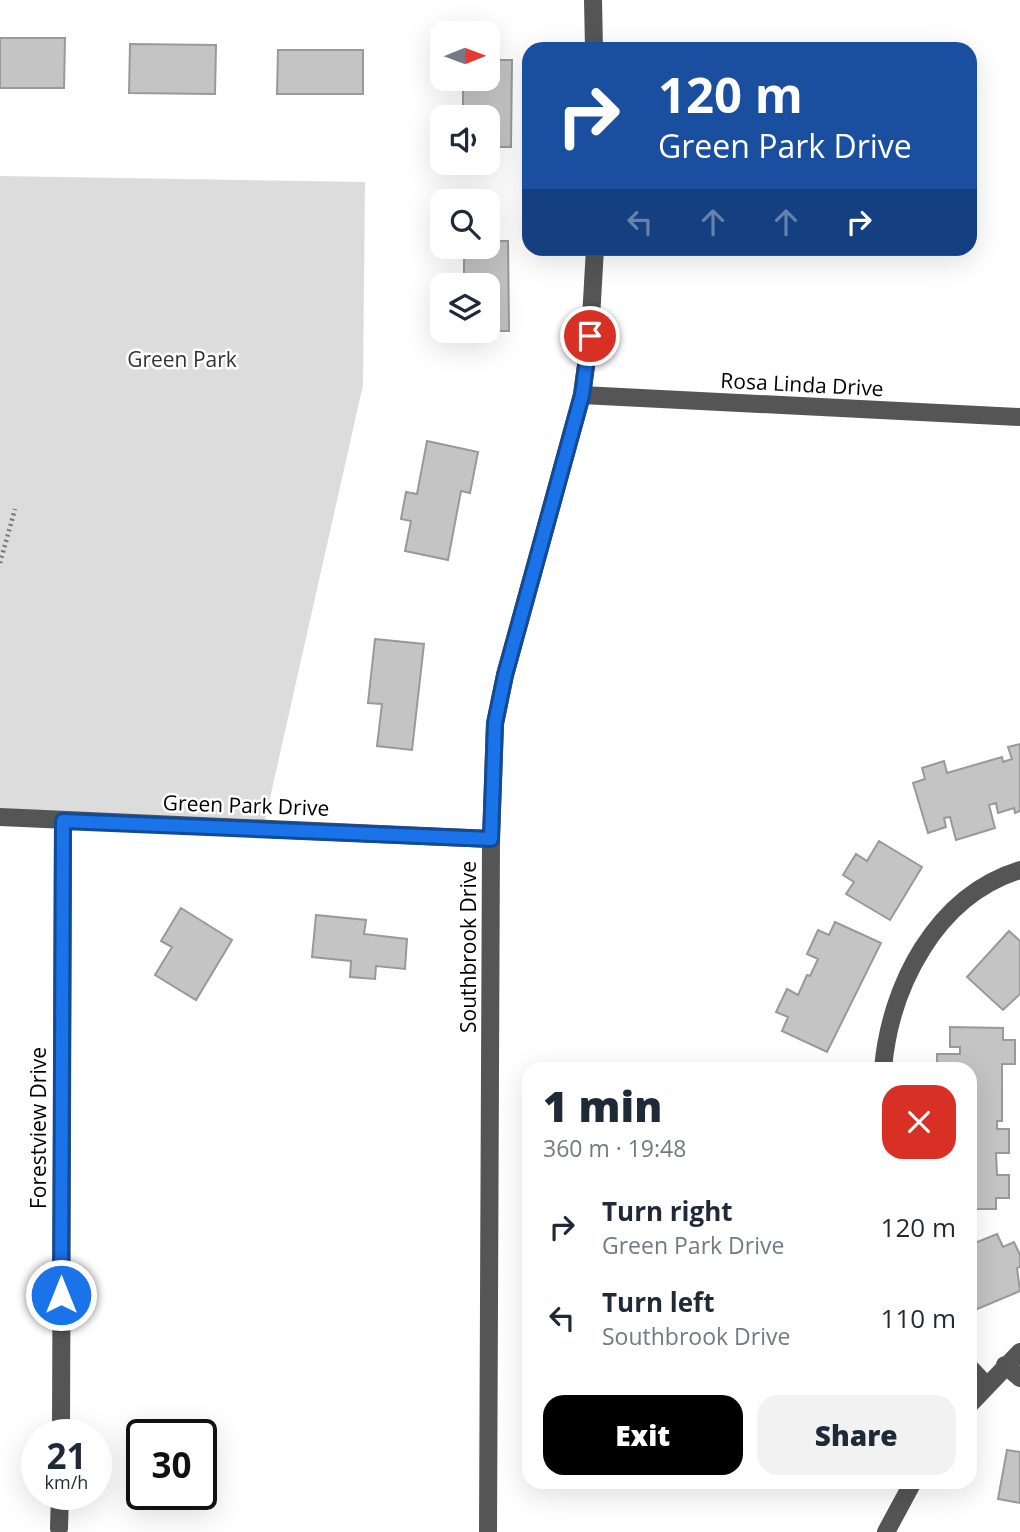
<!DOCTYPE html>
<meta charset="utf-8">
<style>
body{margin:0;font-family:"Open Sans",sans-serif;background:#f2f2f3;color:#1f2937;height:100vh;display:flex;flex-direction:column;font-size:26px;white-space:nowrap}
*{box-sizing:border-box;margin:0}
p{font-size:23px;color:#747a83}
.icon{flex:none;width:38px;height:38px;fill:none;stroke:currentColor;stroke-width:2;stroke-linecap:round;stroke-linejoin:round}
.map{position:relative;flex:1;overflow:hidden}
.details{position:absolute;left:522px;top:1062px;width:455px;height:427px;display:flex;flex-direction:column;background:#fff;border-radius:21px;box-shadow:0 7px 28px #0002}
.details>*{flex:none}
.hud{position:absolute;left:522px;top:42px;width:455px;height:214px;border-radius:21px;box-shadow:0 7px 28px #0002;background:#1a4fa0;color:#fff;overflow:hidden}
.needle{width:46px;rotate:89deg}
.buttons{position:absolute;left:430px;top:21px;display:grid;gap:14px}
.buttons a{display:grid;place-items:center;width:70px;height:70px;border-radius:14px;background:#fff;box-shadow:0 7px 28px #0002;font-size:35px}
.speed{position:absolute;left:21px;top:1419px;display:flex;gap:14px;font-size:35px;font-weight:700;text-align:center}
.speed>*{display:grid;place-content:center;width:91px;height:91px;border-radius:50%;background:#fff;box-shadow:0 7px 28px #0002;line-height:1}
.speed small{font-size:18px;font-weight:400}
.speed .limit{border:4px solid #111;border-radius:10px;background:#fff;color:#111}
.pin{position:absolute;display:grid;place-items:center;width:60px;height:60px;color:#fff;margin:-30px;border:4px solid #fff;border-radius:50%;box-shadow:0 2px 7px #0007}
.me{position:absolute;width:77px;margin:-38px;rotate:0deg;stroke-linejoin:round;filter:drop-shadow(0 0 5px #0008)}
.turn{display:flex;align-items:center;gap:24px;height:147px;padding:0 21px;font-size:32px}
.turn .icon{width:91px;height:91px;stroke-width:2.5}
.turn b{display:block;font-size:49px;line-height:60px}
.lanes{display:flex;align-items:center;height:66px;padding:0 21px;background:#0003;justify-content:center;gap:35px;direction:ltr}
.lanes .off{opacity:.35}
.round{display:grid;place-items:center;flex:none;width:74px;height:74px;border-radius:21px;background:#f2f2f3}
.head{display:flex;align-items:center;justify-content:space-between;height:119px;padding:0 21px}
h1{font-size:42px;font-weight:800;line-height:52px}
.action{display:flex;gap:14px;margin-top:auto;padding:14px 21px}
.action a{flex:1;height:80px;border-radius:21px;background:#000;color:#fff;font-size:28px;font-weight:800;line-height:80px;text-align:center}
.action a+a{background:#f2f2f3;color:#1f2937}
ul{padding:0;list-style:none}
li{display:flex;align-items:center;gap:21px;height:91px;padding:0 21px}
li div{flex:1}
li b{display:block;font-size:26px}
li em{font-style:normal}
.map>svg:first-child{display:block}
.green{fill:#dcdcdc}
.building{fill:#c4c4c4;stroke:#999;stroke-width:2}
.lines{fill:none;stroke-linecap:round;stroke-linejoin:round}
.path{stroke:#777;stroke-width:4.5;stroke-dasharray:2 3.5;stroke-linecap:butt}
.minor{stroke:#555;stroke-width:18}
.route-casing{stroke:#114b97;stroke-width:18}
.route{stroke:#1a73e8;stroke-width:12}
.labels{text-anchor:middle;stroke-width:5;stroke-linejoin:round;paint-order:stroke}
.park-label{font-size:21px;fill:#333;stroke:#fff}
.street-label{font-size:21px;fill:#000;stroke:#fff}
</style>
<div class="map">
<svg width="1020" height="1532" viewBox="0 0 1020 1532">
<rect width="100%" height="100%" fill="#fff"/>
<!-- green -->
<path class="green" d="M 0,176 L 365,182 L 363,385 L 263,829 L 0,817 Z"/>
<!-- building -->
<path class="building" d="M 0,38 L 65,38 L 64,88 L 0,88 Z
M 130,44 L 216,45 L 215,94 L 129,93 Z
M 278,50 L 363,50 L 363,94 L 277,94 Z
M 488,60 L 512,60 L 511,147 L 488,147 L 488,117 L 463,117 L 463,79 L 488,79 Z
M 488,241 L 508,241 L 509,331 L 464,331 L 488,331 L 488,285 L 464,285 L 464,247 L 488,247 Z
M 427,441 L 478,452 L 470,493 L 461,491 L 448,560 L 405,551 L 411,521 L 401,519 L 406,492 L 417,494 Z
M 375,639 L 424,644 L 412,750 L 377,746 L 382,704 L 368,703 Z
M 1020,744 L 1020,811 L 1015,813 L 1014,808 L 998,813 L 996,803 L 989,805 L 995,828 L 956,840 L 950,817 L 944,818 L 946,827 L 928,833 L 913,783 L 925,779 L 922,768 L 944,761 L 947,773 L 1002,757 L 1003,762 L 1012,759 L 1008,747 Z
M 879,841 L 922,867 L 890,920 L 846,894 L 854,882 L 843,875 L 856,854 L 867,861 Z
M 181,908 L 232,940 L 196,1000 L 155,975 L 172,947 L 161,941 Z
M 316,915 L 366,920 L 364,934 L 407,939 L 405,969 L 376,966 L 375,979 L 350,977 L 351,961 L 312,957 Z
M 835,922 L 881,943 L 827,1052 L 782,1031 L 788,1017 L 776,1012 L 787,989 L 798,995 L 807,975 L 810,976 L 818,959 L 807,954 L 818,930 L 829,935 Z
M 1009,931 L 1020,941 L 1020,994 L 1003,1010 L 967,977 Z
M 950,1027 L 1003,1028 L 1003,1040 L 1015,1040 L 1015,1064 L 1002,1064 L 1002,1121 L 997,1121 L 997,1129 L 1009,1129 L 1009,1153 L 996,1153 L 997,1175 L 1009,1175 L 1009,1198 L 996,1198 L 996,1209 L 970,1209 L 970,1069 L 937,1069 L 937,1054 L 960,1054 L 960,1047 L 950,1047 Z
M 997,1234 L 1003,1247 L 1014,1242 L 1020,1255 L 1020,1267 L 1017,1268 L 1020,1291 L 975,1310 L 970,1297 L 970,1245 Z
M 1007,1450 L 1020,1452 L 1020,1503 L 998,1499 Z"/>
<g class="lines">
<!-- path -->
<path class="path" d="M 0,563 L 15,509"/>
<!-- minor -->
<path class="minor" d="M 593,0 L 594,49
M 582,395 L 1020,417
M 0,817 L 491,839
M 883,1069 C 890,986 936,896 1020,870
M 1005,1365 L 1020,1378
M 970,1368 L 985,1384
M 970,1404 L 1020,1352
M 61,1435 L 63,821
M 59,1528 L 60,1494
M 488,1532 L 491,839 L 495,724 L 505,675 L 582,395 L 590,336 L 595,248
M 886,1532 L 913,1482"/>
</g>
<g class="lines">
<!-- route casing -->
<g class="route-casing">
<path id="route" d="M 61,1295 L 63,821 L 491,839 L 495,723 L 505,675 L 582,395 L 590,336"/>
</g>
<!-- route -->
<use href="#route" class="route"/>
</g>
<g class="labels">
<!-- park labels -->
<g class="park-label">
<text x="182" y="367">Green Park</text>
</g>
<!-- street labels -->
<g class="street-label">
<text transform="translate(802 385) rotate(3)" y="7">Rosa Linda Drive</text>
<text transform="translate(246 806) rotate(2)" y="7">Green Park Drive</text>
<text transform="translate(469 947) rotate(-90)" y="7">Southbrook Drive</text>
<text transform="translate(39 1128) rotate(-90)" y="7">Forestview Drive</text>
</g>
</g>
</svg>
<div class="buttons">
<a><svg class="needle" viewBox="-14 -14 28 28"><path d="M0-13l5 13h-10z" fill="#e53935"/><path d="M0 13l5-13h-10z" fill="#747a83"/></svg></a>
<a><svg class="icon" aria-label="sound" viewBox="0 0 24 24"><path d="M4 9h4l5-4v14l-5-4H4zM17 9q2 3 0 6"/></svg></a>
<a><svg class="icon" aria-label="search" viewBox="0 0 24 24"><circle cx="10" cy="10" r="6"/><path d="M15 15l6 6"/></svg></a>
<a><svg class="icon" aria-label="layers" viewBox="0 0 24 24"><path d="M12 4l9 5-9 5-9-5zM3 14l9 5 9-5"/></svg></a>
</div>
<div class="speed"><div>21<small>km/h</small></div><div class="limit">30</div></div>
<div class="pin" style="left:590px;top:336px;background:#d93025"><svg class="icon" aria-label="arrive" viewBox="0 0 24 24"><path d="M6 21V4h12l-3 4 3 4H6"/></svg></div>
<svg class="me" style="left:61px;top:1295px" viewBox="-20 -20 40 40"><circle r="17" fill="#1a73e8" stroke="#fff" stroke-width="3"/><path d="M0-11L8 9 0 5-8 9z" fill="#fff"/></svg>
<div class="hud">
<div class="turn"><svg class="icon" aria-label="right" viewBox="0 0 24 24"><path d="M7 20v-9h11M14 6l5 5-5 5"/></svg><div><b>120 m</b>Green Park Drive</div></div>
<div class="lanes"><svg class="icon off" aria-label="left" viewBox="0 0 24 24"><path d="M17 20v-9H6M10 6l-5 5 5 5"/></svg><svg class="icon off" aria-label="ahead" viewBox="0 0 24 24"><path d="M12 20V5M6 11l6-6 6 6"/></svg><svg class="icon off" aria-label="ahead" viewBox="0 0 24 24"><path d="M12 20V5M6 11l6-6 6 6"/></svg><svg class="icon" aria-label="right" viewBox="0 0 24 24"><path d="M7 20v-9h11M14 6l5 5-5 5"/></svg></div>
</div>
<section class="details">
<div class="head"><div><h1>1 min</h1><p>360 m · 19:48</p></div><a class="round" style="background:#d93025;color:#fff"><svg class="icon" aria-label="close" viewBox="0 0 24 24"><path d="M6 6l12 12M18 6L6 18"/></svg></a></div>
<ul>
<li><svg class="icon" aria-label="right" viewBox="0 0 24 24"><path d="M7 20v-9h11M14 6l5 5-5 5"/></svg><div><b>Turn right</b><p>Green Park Drive</p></div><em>120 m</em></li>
<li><svg class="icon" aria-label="left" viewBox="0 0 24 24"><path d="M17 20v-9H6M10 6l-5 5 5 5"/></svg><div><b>Turn left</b><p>Southbrook Drive</p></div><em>110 m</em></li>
</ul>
<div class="action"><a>Exit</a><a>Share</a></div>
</section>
</div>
